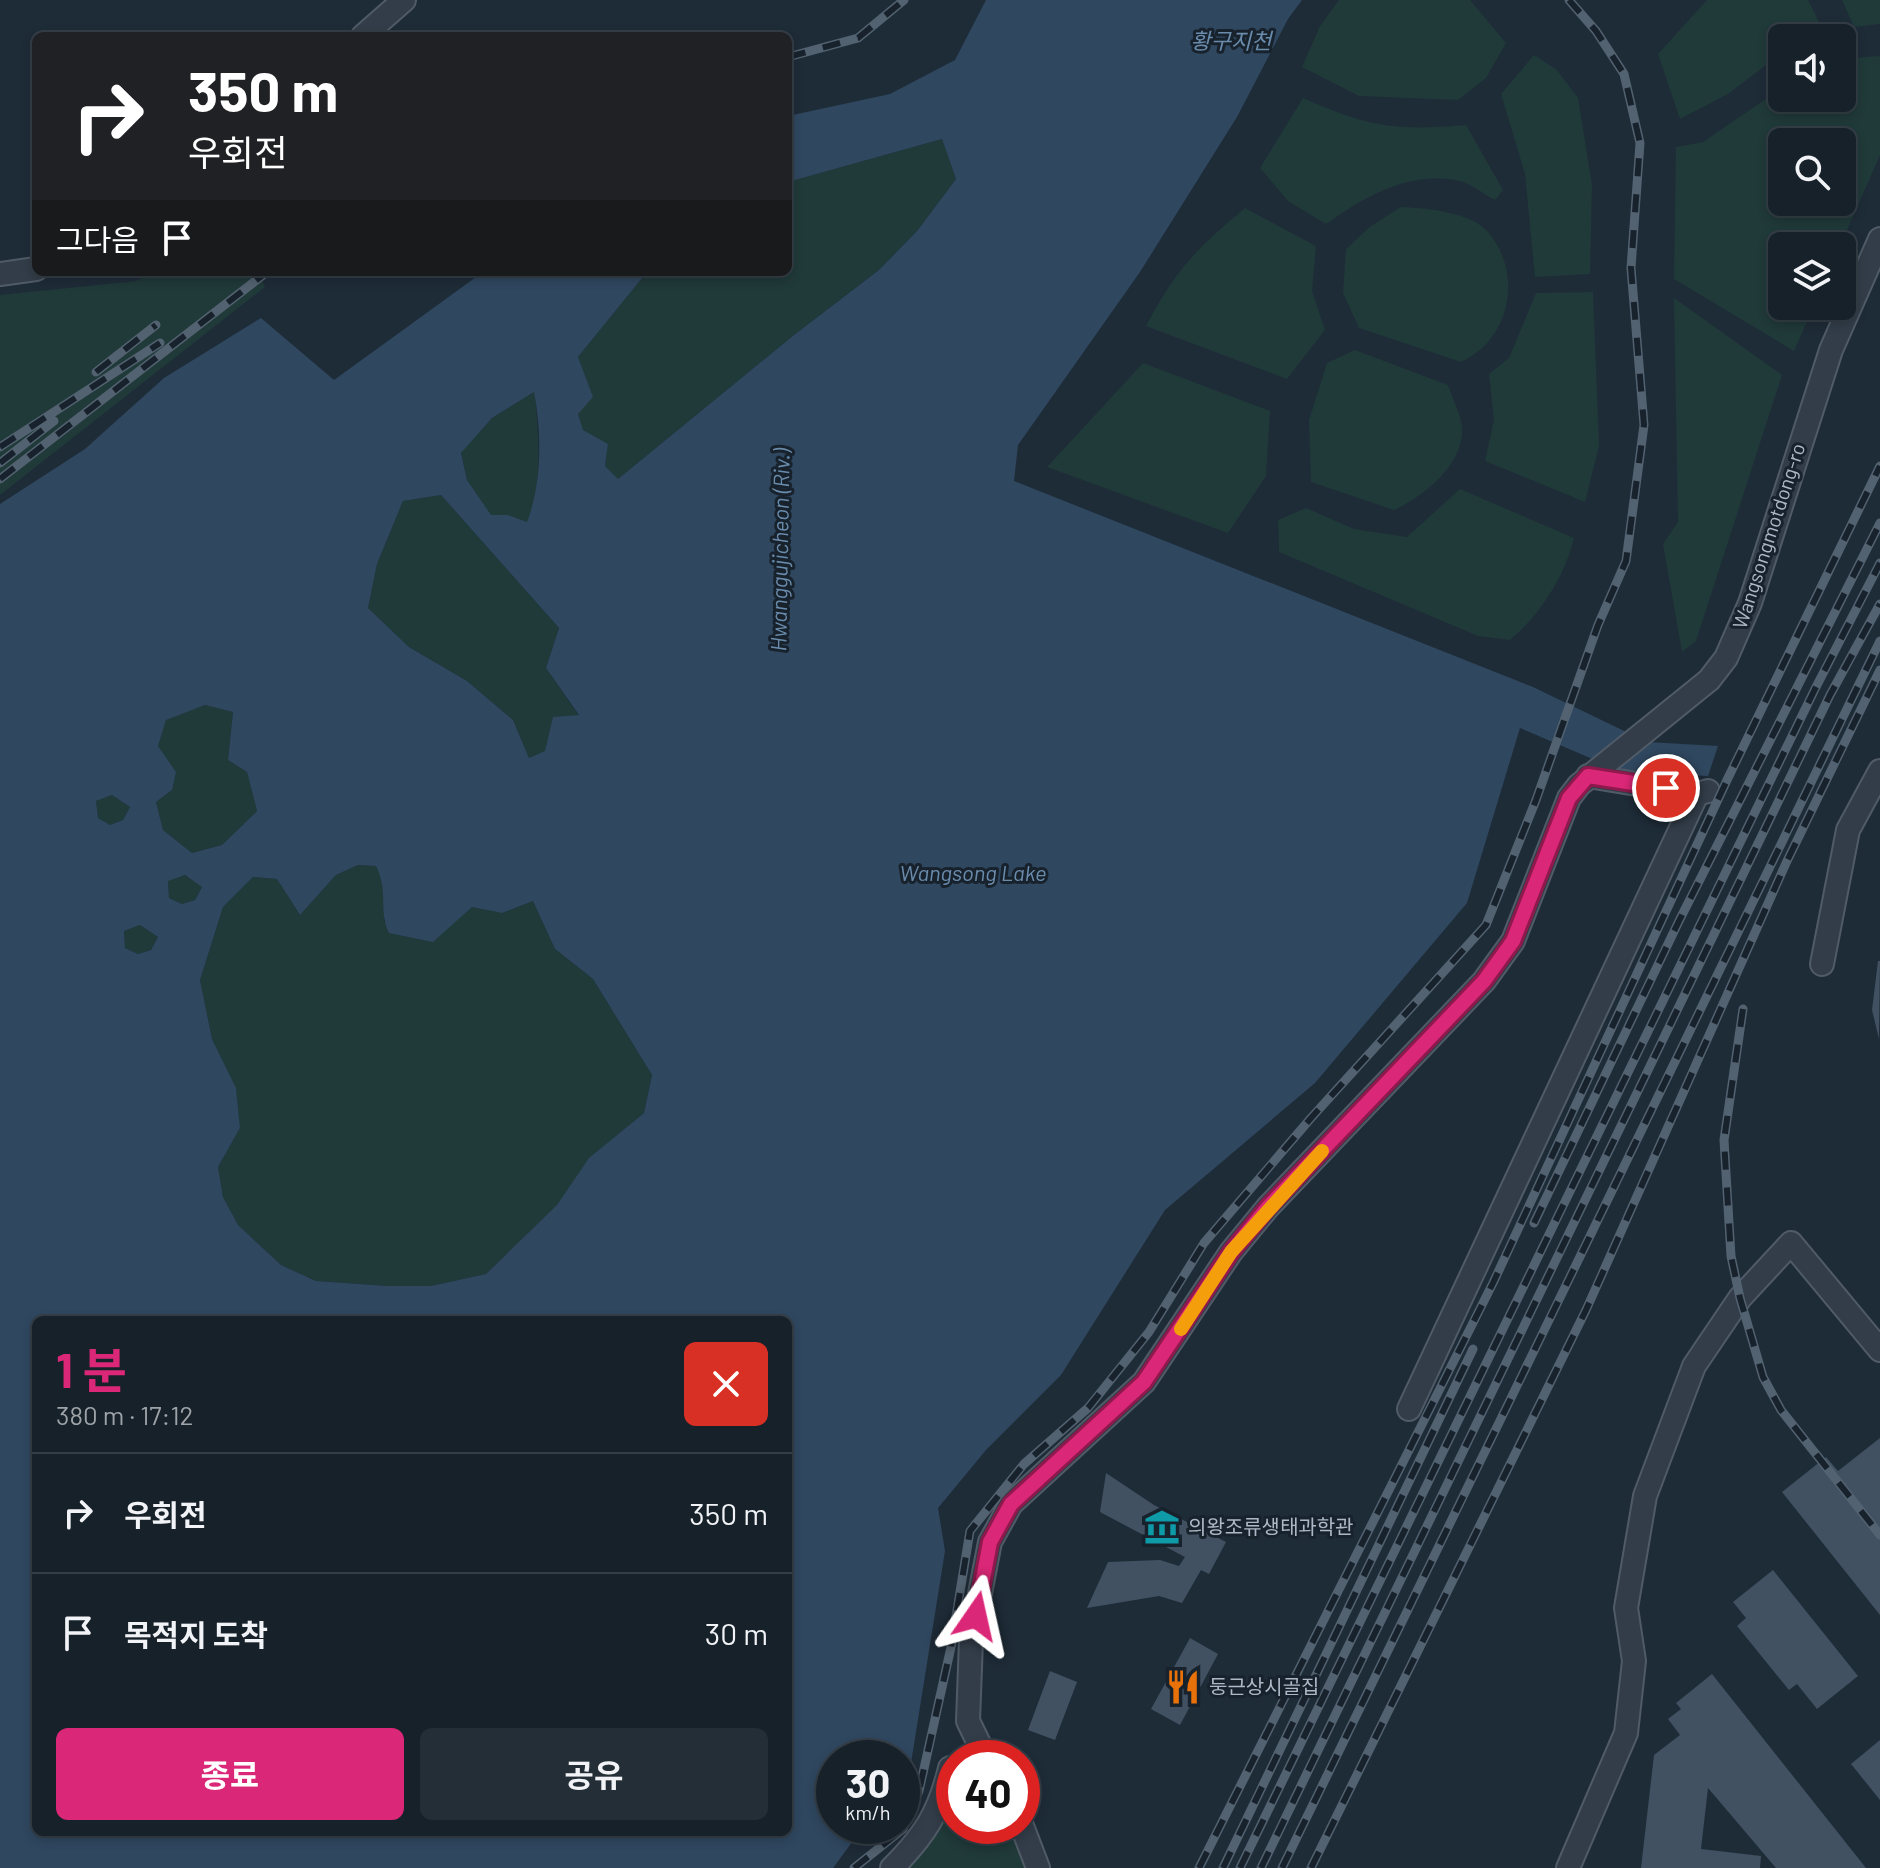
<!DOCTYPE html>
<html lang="ko">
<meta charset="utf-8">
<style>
body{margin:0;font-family:Barlow,"Noto Sans KR",sans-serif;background:#232e36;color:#f1f3f6;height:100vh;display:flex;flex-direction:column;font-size:30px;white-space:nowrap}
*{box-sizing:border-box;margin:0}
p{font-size:26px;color:#9ea3a8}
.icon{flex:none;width:44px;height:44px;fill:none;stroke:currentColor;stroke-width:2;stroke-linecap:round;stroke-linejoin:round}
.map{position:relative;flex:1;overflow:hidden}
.sheet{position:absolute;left:32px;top:1316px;width:760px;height:520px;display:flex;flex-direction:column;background:#16212a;border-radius:12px;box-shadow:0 4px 12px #0003,0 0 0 2px #353e47}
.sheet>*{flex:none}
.hud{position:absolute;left:32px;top:32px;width:760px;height:244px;border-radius:12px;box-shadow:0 4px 12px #0003,0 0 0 2px #353e47;background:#202124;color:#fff;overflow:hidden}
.tools{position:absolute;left:1768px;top:24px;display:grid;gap:16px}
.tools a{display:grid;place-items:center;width:88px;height:88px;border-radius:12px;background:#16212a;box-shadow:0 4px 12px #0003,0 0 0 2px #353e47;font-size:40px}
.speed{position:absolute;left:816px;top:1740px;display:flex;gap:16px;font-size:40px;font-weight:700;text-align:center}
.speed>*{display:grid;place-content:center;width:104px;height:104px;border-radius:50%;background:#16212a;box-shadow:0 4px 12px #0003,0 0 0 2px #353e47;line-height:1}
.speed small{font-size:20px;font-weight:400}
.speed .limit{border:12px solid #d22;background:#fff;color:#111}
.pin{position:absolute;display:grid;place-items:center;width:68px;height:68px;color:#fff;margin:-34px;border:4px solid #fff;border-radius:50%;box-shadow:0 2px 8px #0007}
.me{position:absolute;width:88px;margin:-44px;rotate:11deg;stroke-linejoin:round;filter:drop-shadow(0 0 6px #0008)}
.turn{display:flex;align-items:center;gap:28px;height:168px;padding:0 24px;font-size:36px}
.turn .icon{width:104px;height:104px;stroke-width:2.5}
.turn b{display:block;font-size:56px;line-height:68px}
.then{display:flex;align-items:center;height:76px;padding:0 24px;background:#0003;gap:16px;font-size:30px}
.round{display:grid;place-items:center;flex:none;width:84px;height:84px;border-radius:12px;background:#232e36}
.headline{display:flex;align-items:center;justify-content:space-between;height:136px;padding:0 24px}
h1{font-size:48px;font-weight:700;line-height:60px;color:#db2777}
.action{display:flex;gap:16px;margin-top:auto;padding:16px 24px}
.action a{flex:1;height:92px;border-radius:12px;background:#db2777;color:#fff;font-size:32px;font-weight:700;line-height:92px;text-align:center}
.action a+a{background:#232e36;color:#f1f3f6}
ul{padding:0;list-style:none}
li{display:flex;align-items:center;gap:24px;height:120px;padding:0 24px;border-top:2px solid #353e47}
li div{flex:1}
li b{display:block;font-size:30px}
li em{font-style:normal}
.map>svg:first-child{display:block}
.green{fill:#203939;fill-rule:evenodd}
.water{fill:#2f475f;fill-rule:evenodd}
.building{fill:#415161}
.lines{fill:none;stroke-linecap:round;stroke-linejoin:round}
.minor-casing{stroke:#505b67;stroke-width:26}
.minor{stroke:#323d49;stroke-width:22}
.rail-casing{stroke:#536270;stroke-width:9}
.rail{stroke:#18222d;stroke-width:6;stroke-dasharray:18;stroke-linecap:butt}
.route-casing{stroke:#8e194d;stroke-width:20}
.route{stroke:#db2777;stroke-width:14}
.slow{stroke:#f59e0b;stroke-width:14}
.labels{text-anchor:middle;stroke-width:6;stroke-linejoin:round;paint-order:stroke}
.street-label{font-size:20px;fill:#acb8c6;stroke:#18222d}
.poi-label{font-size:20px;fill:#acb8c6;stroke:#18222d;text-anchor:start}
.water-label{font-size:22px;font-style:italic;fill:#6a8cac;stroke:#18222d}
</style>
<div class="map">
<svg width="1880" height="1868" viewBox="0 0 1880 1868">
<rect width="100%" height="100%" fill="#1e2c38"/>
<!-- green -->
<path class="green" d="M 1339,0 L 1470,0 L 1506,43 L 1486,78 L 1458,100 L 1359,96 L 1302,67 L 1320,26 Z
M 1707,0 L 1808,0 L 1825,34 L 1782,38 L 1782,53 L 1728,94 L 1680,119 L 1658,54 Z
M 1842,0 L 1880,0 L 1880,24 L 1854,27 Z
M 1534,55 L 1557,70 L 1578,98 L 1592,185 L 1590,274 L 1535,277 L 1525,174 L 1501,94 Z
M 1880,56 L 1880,155 L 1840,246 L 1782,246 L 1782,306 L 1814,306 L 1794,351 L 1674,279 L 1676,147 L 1703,142 L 1782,88 L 1782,98 L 1842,98 L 1842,59 ZM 1782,142 L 1842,142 L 1842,202 L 1782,202 Z
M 1303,98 C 1369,127 1394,131 1466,125 L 1503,190 L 1495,200 C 1483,194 1468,181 1455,180 C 1406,172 1365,197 1326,224 L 1288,201 L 1260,168 Z
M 942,139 L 956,179 L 917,231 L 879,270 L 794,335 L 618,479 L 605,466 L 608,444 L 583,431 L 578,414 L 578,357 L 647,272 L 788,272 L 788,182 Z
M 1401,207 C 1425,208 1472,212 1488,232 C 1524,274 1510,340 1461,362 L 1359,328 L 1343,293 L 1346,249 L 1371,226 Z
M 1245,208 L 1316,246 L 1312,291 L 1325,330 L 1287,379 L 1146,326 C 1177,268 1195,250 1245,208 Z
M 153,272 L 258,272 L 265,287 L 0,495 L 0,295 L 136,281 Z
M 1593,292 L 1599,446 L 1585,502 L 1485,461 L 1494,420 L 1489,374 L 1509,358 L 1536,293 Z
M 1674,298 L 1782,375 L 1696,641 L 1682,652 L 1663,544 L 1678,522 Z
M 1355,350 L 1448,385 C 1452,398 1461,414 1462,427 C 1465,464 1423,497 1394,510 L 1311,482 L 1309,420 L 1327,363 Z
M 1143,363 L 1270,411 L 1266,476 L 1228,533 L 1047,467 Z
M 535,391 C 538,437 544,479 527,522 L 508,515 L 491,516 L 467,480 L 461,452 L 492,418 Z
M 1460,489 L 1574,538 C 1565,576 1540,615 1510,640 L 1478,636 L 1279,552 L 1278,520 L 1306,508 L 1354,529 L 1407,537 Z
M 441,495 L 559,628 L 546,668 L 579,716 L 545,752 L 529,758 L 513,720 L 467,681 L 409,647 L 368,608 L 377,564 L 403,501 Z
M 205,705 L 233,712 L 228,760 L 247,772 L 257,811 L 222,845 L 192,853 L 163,830 L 156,802 L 172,790 L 158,746 L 166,719 Z
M 112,795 L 130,807 L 123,820 L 110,825 L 97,818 L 96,801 Z
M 358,865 L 376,866 L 385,884 L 384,922 L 472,907 L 502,913 L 533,901 L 555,949 L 593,979 L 652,1075 L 644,1113 L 590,1158 L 558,1205 L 486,1274 L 431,1286 L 388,1286 L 316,1281 L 281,1265 L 238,1225 L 223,1197 L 218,1167 L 240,1128 L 236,1089 L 212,1039 L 200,980 L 223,907 L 253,877 L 277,879 L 300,915 L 336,875 Z
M 184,875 L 202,886 L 195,900 L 182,904 L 169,898 L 168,880 Z
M 140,925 L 158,937 L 151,950 L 138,954 L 125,948 L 124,931 Z
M 940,1766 L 954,1768 L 954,1826 L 1009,1826 L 1026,1868 L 885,1868 L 892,1852 L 919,1822 Z"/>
<!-- water -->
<path class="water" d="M 986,0 L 1302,0 L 1288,19 L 1237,117 L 1140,272 L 1018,445 L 1014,481 L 1533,687 L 1647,742 L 1718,746 L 1708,776 L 1623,772 L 1520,728 L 1467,903 L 1315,1083 L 1165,1210 L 1061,1375 L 986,1450 L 938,1508 L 945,1551 L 911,1763 L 902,1775 L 902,1758 L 834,1758 L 834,1826 L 864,1826 L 833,1868 L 0,1868 L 0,504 L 85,449 L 164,378 L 261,318 L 334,380 L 483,272 L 647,272 L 578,357 L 593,397 L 578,414 L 583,430 L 608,444 L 605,466 L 618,479 L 794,335 L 879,270 L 917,231 L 956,179 L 942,139 L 788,182 L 788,116 L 890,94 L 955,60 ZM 534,392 C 542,434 542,482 527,522 L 508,515 L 491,515 L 467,480 L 461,453 L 492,418 ZM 441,495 L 559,628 L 546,668 L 579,715 L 553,717 L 545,751 L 529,758 L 513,720 L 467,681 L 409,647 L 368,608 L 377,564 L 403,501 ZM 205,705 L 233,712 L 228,760 L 247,772 L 257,811 L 222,845 L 192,853 L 163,830 L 156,802 L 172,790 L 176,772 L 158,746 L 166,720 ZM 112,795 L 130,807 L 123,820 L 110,825 L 98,818 L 96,801 ZM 358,865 L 376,866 C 389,892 378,910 389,933 L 433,942 L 472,907 L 502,913 L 533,901 L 555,949 L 593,979 L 652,1075 L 644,1113 L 589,1158 L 557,1205 L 486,1274 L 431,1286 L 388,1286 L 316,1281 L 281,1265 L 238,1225 L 223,1197 L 218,1167 L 240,1128 L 236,1088 L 212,1039 L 200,980 L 223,907 L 253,877 L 277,879 L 300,915 L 336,875 ZM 185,875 L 202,887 L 195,900 L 182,904 L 169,898 L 168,881 ZM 140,925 L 158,937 L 151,950 L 138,954 L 125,948 L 124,931 ZM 36,1320 L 788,1320 L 788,1832 L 36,1832 Z"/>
<!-- building -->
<path class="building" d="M 1878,961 L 1880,961 L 1879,1039 L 1872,1010 Z
M 1880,1438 L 1880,1615 L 1782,1492 L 1826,1457 L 1838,1471 Z
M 1106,1473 L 1154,1505 L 1226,1542 L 1209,1574 L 1201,1570 L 1182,1603 L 1159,1596 L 1087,1608 L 1108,1562 L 1160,1560 L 1179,1566 L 1185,1557 L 1100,1512 Z
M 1773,1570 L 1858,1676 L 1817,1709 L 1797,1684 L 1789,1690 L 1737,1626 L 1746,1618 L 1733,1602 Z
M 1190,1638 L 1218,1654 L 1180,1725 L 1151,1709 Z
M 1050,1671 L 1077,1682 L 1055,1740 L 1028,1730 Z
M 1712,1674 L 1866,1868 L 1776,1868 L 1708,1788 L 1701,1849 L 1761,1856 L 1760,1868 L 1641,1868 L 1654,1755 L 1680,1735 L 1668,1719 L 1681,1709 L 1676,1703 Z
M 1880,1740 L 1880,1800 L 1851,1764 Z"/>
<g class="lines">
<!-- minor casing -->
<g class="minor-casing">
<path id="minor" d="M 363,36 L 404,0
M 0,274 L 36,269
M 1588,776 L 1697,794 L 1708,791
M 1822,964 L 1848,830 L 1880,771
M 1409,1409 L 1697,794
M 986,1758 L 968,1721 L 971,1640 L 990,1542 L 1011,1504 L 1144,1382 L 1231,1252 L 1268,1207 L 1484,981 L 1513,941 L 1569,798 L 1579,785 L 1709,680 L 1726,658 L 1750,603 L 1831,350 L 1880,239
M 1022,1826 L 1038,1868
M 892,1868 C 925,1835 939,1813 950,1768
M 1568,1868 L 1626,1733 L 1634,1661 L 1626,1608 L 1645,1496 L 1694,1366 L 1740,1298 L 1791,1243 L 1880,1350"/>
</g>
<!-- minor -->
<use href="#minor" class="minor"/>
<!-- rail casing -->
<g class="rail-casing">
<path id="rail" d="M 788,57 L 858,38 L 904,0
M 96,372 L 156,325
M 0,447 L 160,343
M 0,463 L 54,421
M 0,479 L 267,272
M 1743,1009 L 1724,1140 L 1731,1256 L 1740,1298 L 1763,1377 L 1781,1410 L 1880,1535
M 1534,1223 L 1679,921 L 1880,523
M 854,1868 L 903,1829 L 919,1791 L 951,1647 L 970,1531 L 1024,1464 L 1088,1408 L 1149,1332 L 1204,1243 L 1311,1118 L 1486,925 L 1536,800 L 1598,625 L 1626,561 L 1644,425 L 1631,268 L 1640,143 L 1624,74 L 1596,31 L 1569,0
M 1199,1868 L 1493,1283 L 1728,778 L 1880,466
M 1223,1868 L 1473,1349
M 1240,1868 L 1815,689 L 1880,563
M 1261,1868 L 1830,695 L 1880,604
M 1282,1868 L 1880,641
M 1311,1868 L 1586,1310 L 1787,861 L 1880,670"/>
</g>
<!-- rail -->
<use href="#rail" class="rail"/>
</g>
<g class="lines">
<!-- route casing -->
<g class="route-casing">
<path id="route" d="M 976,1616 L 990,1542 L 1011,1504 L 1144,1382 L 1231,1252 L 1268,1207 L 1484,981 L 1513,941 L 1569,798 L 1588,776 L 1666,788"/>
</g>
<!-- route -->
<use href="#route" class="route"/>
<!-- slow -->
<path class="slow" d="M 1181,1329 L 1231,1252 L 1322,1151"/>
</g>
<!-- icons -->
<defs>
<g id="museum-bare" transform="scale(2.76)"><path d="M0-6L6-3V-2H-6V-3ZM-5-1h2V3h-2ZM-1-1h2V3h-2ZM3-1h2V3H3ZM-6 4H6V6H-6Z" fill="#0f9aa8" stroke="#18222d" stroke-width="2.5" paint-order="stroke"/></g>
<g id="restaurant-bare" transform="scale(2.76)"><path d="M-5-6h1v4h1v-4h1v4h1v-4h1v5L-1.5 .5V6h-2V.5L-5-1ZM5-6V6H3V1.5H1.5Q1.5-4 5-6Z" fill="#e8710a" stroke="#18222d" stroke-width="2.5" paint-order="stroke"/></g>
</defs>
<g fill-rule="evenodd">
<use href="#museum-bare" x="1162" y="1527"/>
<use href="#restaurant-bare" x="1183" y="1687"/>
</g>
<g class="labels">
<!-- street labels -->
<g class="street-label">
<text transform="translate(1769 536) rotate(-72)" y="7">Wangsongmotdong-ro</text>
</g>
<!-- poi labels -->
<g class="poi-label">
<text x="1188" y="1534">의왕조류생태과학관</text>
<text x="1209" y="1694">둥근상시골집</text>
</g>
<!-- water labels -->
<g class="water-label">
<text x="1231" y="49">황구지천</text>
<text transform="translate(780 550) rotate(-89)" y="8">Hwanggujicheon (Riv.)</text>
<text x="973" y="881">Wangsong Lake</text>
</g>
</g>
</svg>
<div class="tools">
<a><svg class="icon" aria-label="sound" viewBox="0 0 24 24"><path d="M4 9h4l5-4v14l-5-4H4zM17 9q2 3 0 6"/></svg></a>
<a><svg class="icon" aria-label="search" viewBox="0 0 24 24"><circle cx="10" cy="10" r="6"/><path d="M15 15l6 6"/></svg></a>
<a><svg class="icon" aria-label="layers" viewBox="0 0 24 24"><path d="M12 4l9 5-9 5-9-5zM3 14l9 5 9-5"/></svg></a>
</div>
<div class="speed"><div>30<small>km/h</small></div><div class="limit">40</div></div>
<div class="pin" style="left:1666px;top:788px;background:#d93025"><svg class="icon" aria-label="arrive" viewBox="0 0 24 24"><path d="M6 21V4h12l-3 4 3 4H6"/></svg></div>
<svg class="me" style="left:976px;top:1616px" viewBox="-20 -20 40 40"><path d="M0-17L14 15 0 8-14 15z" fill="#db2777" stroke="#fff" stroke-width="4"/></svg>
<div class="hud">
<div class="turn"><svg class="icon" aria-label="right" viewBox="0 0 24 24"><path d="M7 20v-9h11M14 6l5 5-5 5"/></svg><div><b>350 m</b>우회전</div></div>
<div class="then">그다음<svg class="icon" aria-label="arrive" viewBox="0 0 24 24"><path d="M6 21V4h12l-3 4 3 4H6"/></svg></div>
</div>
<section class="sheet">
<div class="headline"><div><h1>1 분</h1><p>380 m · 17:12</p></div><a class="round" style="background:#d93025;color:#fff"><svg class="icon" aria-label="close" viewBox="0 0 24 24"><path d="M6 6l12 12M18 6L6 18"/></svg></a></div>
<ul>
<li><svg class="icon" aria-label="right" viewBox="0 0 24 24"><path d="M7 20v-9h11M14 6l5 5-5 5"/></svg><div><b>우회전</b></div><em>350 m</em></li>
<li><svg class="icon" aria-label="arrive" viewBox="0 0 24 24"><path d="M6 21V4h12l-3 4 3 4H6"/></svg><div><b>목적지 도착</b></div><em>30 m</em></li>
</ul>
<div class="action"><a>종료</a><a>공유</a></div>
</section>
</div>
